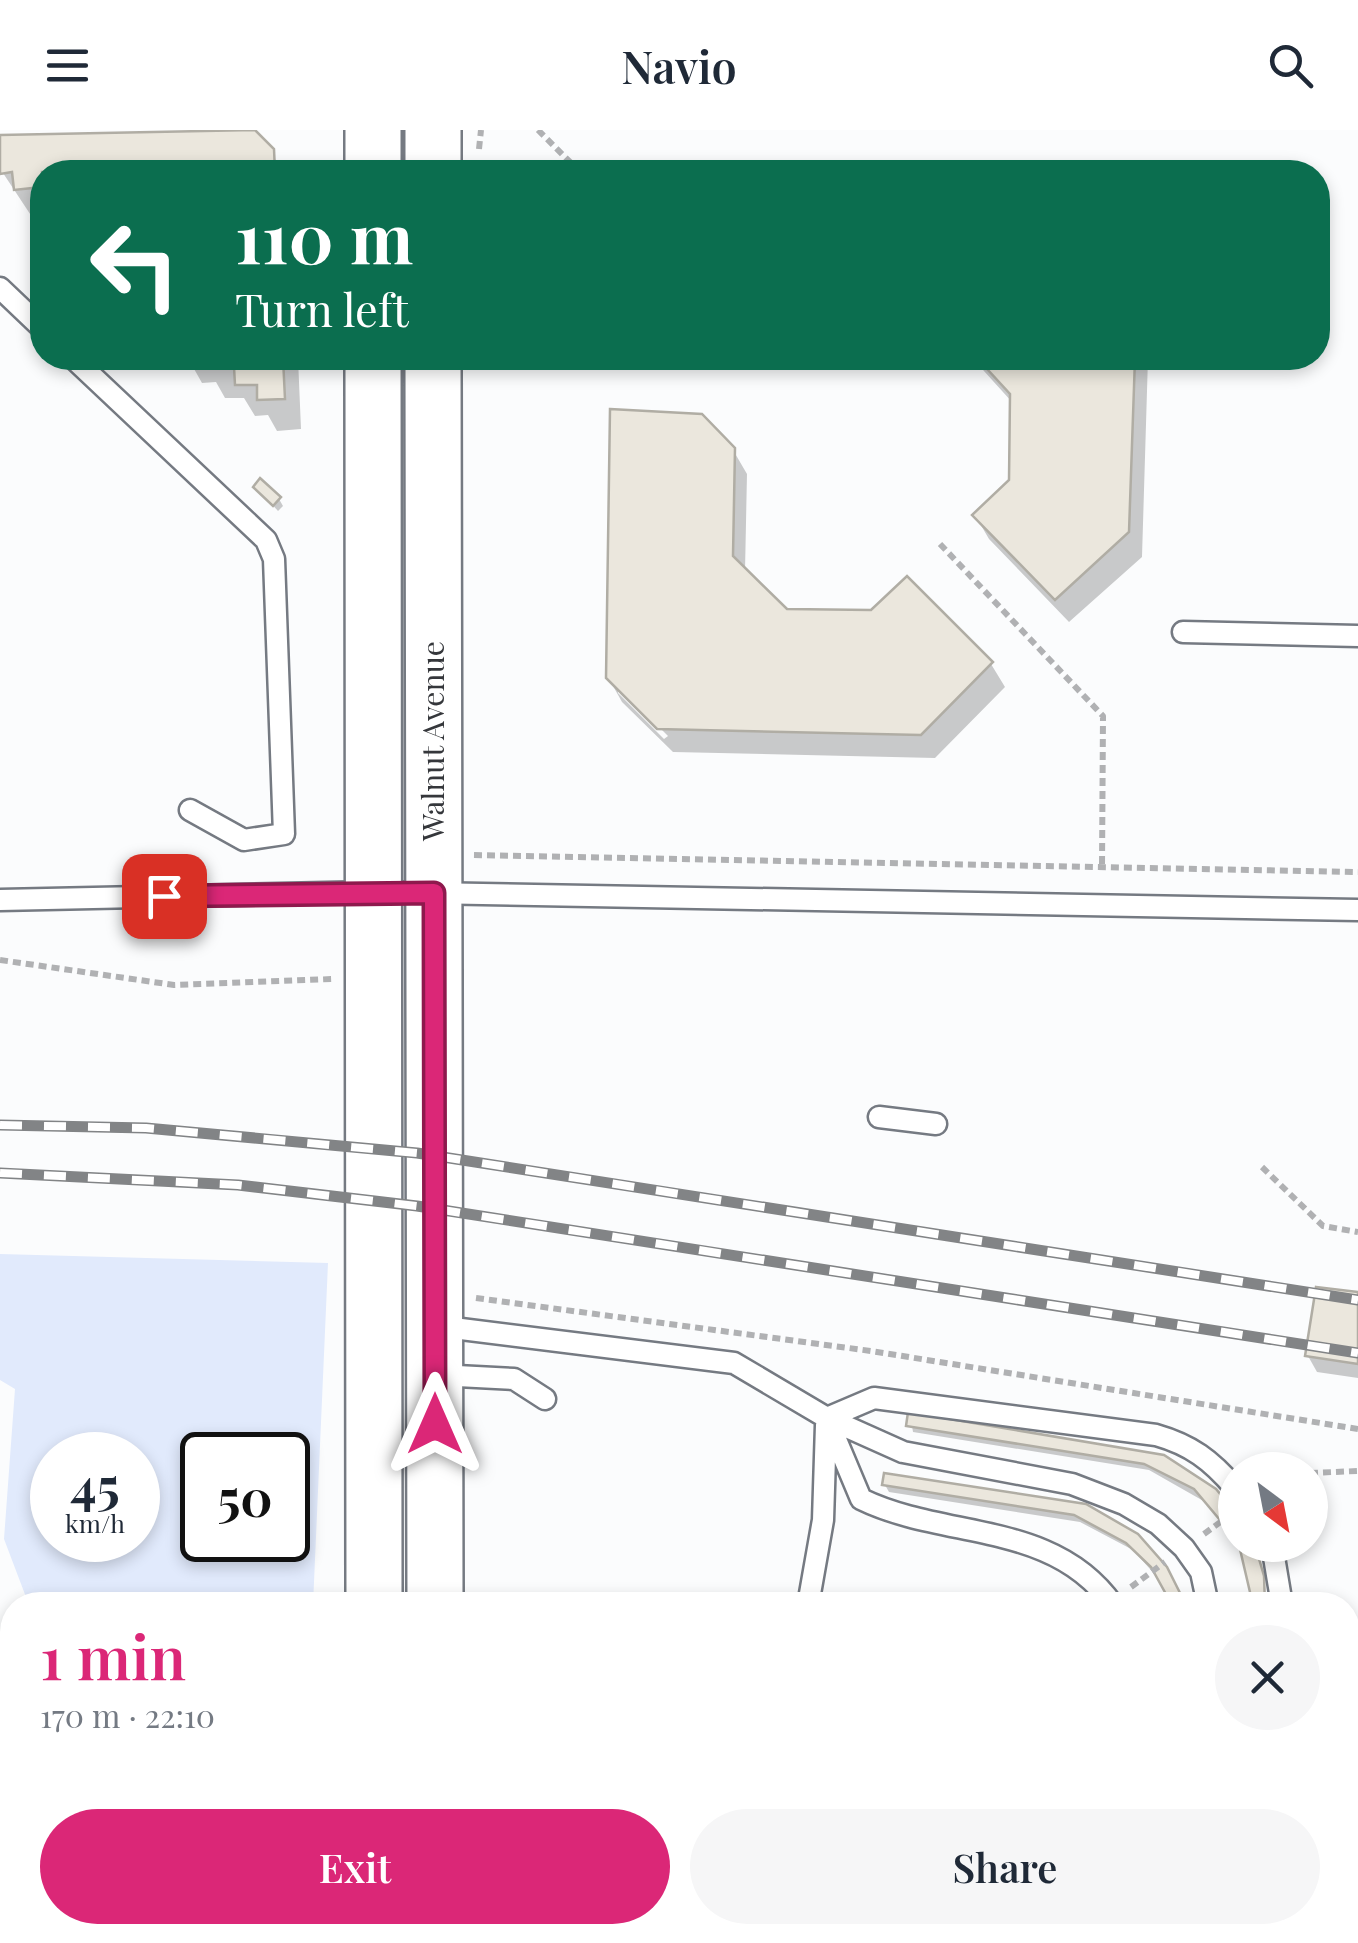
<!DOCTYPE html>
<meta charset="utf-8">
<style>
body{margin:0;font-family:"Playfair Display",serif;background:#f6f6f7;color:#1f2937;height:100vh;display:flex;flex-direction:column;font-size:38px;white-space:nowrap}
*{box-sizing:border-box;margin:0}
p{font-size:32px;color:#747a83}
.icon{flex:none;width:55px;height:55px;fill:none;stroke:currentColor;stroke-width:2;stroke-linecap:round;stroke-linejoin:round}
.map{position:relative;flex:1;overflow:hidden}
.details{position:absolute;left:0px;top:1462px;width:1360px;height:352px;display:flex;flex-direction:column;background:#fff;border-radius:40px 40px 0 0;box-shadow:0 5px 15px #0003}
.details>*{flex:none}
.hud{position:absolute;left:30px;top:30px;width:1300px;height:210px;border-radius:40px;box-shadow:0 5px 15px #0003;background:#0b6e4f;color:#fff;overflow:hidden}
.needle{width:65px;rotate:148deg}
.fabs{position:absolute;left:1218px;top:1322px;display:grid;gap:20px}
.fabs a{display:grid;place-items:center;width:110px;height:110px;border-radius:50%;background:#fff;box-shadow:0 5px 15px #0003;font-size:50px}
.speed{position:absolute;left:30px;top:1302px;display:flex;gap:20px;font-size:50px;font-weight:700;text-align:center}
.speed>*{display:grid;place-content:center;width:130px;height:130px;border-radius:50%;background:#fff;box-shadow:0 5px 15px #0003;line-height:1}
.speed small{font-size:25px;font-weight:400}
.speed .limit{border:5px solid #111;border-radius:15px;background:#fff;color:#111}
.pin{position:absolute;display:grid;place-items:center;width:85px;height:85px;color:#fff;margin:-42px;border-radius:20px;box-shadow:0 5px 15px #0006}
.me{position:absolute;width:110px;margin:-55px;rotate:0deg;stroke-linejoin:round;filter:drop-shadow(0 0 8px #0008)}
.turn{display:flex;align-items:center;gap:35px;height:210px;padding:0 40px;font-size:45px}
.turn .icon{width:130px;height:130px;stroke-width:2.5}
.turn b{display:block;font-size:70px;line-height:85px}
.round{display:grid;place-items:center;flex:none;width:105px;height:105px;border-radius:52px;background:#f6f6f7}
.overview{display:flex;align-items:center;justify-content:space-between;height:170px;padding:0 40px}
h1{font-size:60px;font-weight:600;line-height:75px;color:#db2777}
.cta{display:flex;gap:20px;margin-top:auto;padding:20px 40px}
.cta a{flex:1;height:115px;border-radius:60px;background:#db2777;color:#fff;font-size:40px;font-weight:600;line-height:115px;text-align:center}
.cta a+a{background:#f6f6f7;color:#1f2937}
header{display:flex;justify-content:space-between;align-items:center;height:130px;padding:0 40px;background:#fff;font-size:45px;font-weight:600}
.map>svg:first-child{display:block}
.green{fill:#e1eafc;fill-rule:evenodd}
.water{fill:#b1c0dc;stroke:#8c97ac;stroke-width:2.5}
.shadow{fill:#0003;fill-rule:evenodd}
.building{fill:#ebe7dd;stroke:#b0ada4;stroke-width:2.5}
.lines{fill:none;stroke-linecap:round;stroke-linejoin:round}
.lane-casing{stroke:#757a82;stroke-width:25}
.street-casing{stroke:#757a82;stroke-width:42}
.secondary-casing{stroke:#757a82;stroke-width:60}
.path{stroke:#b0b1b3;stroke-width:6;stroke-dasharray:8 5;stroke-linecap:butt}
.lane{stroke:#fff;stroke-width:20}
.street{stroke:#fff;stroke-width:38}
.secondary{stroke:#fff;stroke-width:55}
.rail-casing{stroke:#828486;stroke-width:11}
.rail{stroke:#fff;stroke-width:8;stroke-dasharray:22;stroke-linecap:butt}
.route-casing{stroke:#8e194d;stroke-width:25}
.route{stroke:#db2777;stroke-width:18}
.labels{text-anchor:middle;stroke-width:8;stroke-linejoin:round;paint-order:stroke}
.street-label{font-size:30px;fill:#35373b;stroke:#fff}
</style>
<header><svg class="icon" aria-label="menu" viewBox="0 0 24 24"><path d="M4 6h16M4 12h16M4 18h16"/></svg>Navio<svg class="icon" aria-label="search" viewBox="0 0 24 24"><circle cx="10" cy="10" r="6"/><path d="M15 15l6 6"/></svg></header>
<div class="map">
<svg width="1358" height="1813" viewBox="0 0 1358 1813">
<rect width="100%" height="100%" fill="#fbfcfd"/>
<!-- green -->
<path class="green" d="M 0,1124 L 328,1133 L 313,1475 L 29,1475 L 4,1409 L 15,1259 L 0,1250 ZM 52,1325 L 138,1325 L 138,1410 L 52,1410 ZM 288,1325 L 288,1410 L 202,1410 L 202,1325 Z
M 1348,1707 L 1358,1707 L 1358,1813 L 480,1813 L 480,1803 L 1348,1802 Z"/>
<!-- water -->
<path class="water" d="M 1348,1766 L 1358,1766 L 1358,1813 L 942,1813 L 955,1802 L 1348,1802 Z"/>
<!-- shadow -->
<path class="shadow" d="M 252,0 L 285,42 L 42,42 L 42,89 L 34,90 L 3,43 L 2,7 Z
M 179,228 L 298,228 L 301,299 L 277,301 L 268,285 L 255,286 L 244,268 L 225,268 L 216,252 L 202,253 L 189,230 Z
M 863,228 L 1148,228 L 1142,427 L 1069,492 L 989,409 L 975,385 L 1011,351 L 1012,272 L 974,230 Z
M 733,320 L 747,344 L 745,442 L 786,482 L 991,534 L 1005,557 L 935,628 L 673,622 L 622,572 L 608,547 ZM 618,556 L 668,606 L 664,609 L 618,563 Z
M 256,357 L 279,369 L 283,376 L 278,381 Z
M 1358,1165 L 1358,1248 L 1317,1242 L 1308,1226 Z
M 910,1284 L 1142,1321 L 1179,1336 L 1235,1389 L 1235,1408 L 1214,1377 L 1149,1340 L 913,1302 Z
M 885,1355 L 1085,1377 L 1136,1406 L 1182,1475 L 1172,1475 L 1166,1457 L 1133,1420 L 1080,1392 L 889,1362 Z
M 0,1567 L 8,1581 L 0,1593 Z
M 0,1691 L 7,1704 L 12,1691 L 12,1801 L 0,1813 L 0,1743 L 6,1744 L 0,1735 Z"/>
<!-- building -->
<path class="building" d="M 255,0 L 274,19 L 275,42 L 42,42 L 42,76 L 33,77 L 33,58 L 14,60 L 12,42 L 0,44 L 0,5 Z
M 205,228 L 283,228 L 285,269 L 257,270 L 257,255 L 235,255 L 234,237 L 205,238 Z
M 977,228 L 1135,228 L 1129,402 L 1055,470 L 972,385 L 1009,350 L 1010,264 Z
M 610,279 L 702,284 L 735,318 L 733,426 L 787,479 L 871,480 L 907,446 L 993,532 L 921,605 L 657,599 L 606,548 Z
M 260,348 L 281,367 L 273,376 L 253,357 Z
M 1316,1157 L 1358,1162 L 1358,1234 L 1305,1226 Z
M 908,1282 L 1164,1325 L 1216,1359 L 1235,1382 L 1235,1408 L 1194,1359 L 1144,1334 L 906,1296 Z
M 884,1343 L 1086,1374 L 1138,1404 L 1167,1437 L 1186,1475 L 1172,1475 L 1151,1437 L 1126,1413 L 1074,1385 L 882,1355 Z
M 1239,1415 L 1255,1415 L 1264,1446 L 1265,1475 L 1253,1475 Z
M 12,1685 L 12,1737 L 0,1732 L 0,1715 Z
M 0,1740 L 12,1744 L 12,1762 L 0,1799 Z
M 67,1802 L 226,1802 L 256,1813 L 63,1813 Z"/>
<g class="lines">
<!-- lane casing -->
<g class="lane-casing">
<path id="lane" d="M 0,158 L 42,198
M 73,228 L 266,410 L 274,429 L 284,704 L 244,710 L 190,680
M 1183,502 L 1358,506
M 0,770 L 372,762 L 1358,780
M 879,987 L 936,994
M 437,1196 L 734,1233 L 827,1288 L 903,1322 L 1072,1354 L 1124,1374 L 1158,1394 L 1184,1418 L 1201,1442 L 1208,1475
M 438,1245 L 514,1249 L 545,1269
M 827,1288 L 874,1268 L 1156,1305 C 1191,1315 1211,1330 1235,1358
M 827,1288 L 861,1369 C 945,1410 1053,1390 1113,1475
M 1272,1415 L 1282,1475
M 808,1475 L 823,1390 L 826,1295
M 1348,1669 L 1358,1669"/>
</g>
<!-- street casing -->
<g class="street-casing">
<path id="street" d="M 0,1623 L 12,1631
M 14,1813 L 18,1802"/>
</g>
<!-- secondary casing -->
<g class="secondary-casing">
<path id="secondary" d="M 373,0 L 373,42
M 433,0 L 433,42
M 373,228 L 374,1475
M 433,228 L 435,1475
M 438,1802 L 439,1813
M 376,1813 L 377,1802"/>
</g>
<!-- path -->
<path class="path" d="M 538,0 L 580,42
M 479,19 L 481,0
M 940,414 L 1103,586 L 1102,737
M 474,725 L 1358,742
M 0,830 L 174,855 L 333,849
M 1262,1037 L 1323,1096 L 1358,1102
M 476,1168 L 871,1221 L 1358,1299
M 1310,1343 L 1358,1341
M 1204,1404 L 1234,1382
M 1131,1457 L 1165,1432"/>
<!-- lane -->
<use href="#lane" class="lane"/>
<!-- street -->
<use href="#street" class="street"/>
<!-- secondary -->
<use href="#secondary" class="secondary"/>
<!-- rail casing -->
<g class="rail-casing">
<path id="rail" d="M 0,995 L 146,998 L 417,1023 L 1358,1170
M 0,1043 L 238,1055 L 417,1076 L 1358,1223"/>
</g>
<!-- rail -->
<use href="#rail" class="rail"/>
</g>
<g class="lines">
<!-- route casing -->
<g class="route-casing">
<path id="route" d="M 164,766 L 434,763 L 435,1294"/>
</g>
<!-- route -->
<use href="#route" class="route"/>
</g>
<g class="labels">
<!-- street labels -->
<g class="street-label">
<text transform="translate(434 611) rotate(-90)" y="10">Walnut Avenue</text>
</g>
</g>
</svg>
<div class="fabs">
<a><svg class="needle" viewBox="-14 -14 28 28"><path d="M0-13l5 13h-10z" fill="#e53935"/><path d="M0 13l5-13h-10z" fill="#747a83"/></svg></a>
</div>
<div class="speed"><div>45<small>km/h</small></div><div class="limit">50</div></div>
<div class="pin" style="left:164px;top:766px;background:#d93025"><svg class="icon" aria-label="arrive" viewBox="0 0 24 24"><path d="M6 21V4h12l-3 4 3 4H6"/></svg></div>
<svg class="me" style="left:435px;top:1294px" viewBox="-20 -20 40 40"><path d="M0-17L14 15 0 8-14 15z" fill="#db2777" stroke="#fff" stroke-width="4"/></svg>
<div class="hud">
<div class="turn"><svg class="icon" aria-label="left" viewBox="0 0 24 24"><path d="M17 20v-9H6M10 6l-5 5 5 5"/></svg><div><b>110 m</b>Turn left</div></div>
</div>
<section class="details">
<div class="overview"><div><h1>1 min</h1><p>170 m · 22:10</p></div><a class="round"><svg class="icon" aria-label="close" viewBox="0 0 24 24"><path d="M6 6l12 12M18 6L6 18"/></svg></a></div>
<div class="cta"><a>Exit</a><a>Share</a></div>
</section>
</div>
